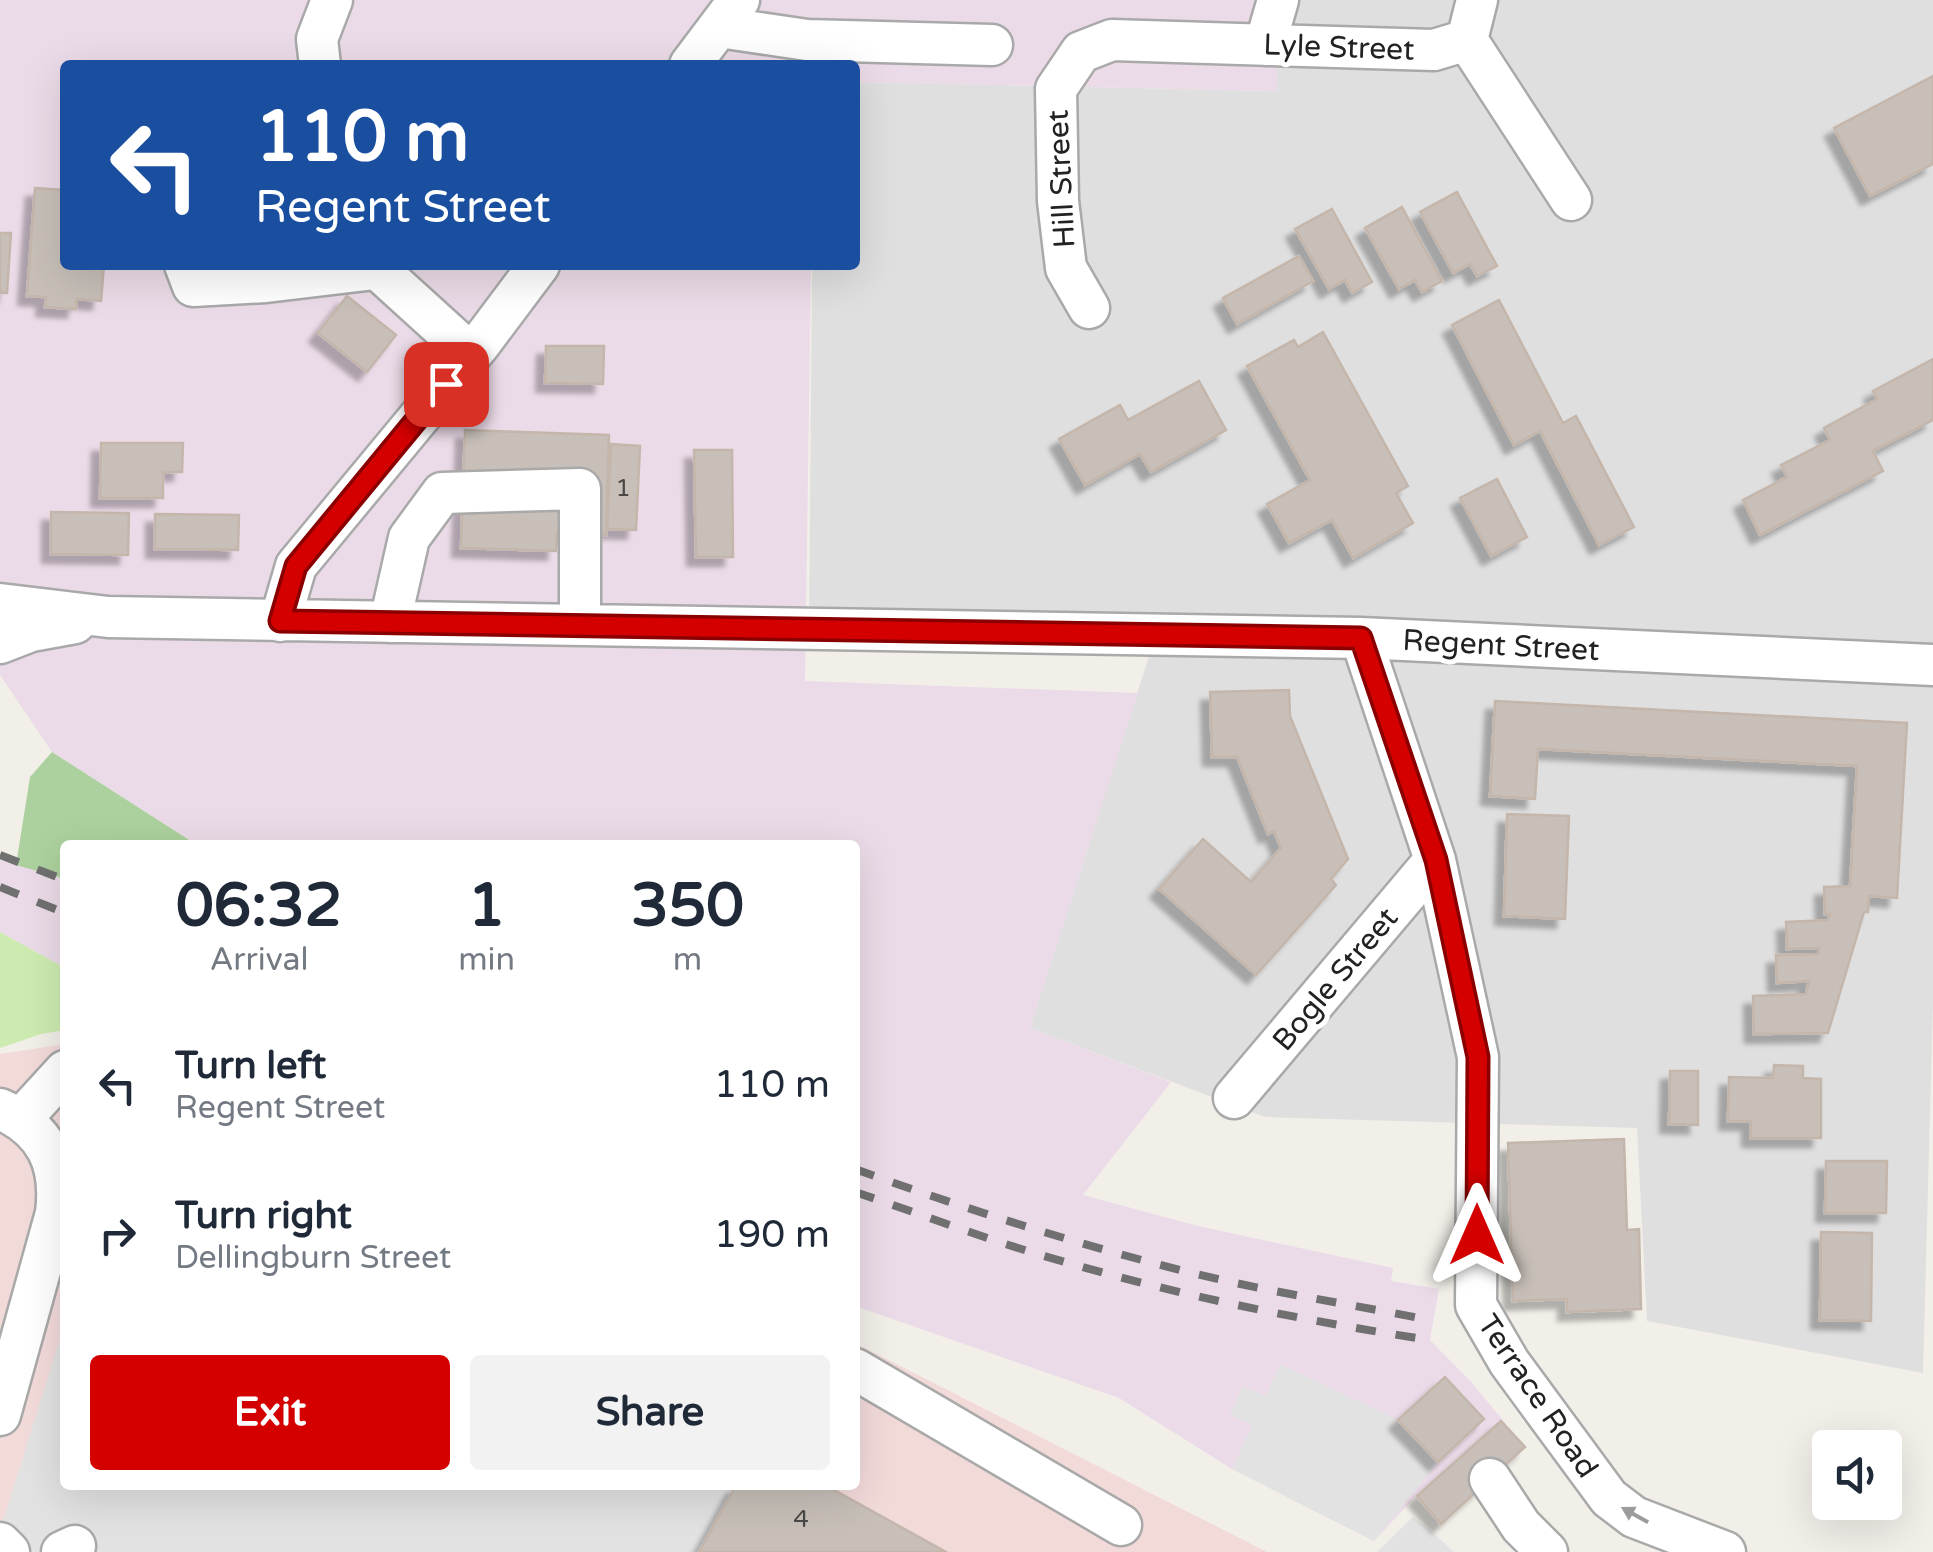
<!DOCTYPE html>
<style>
body{margin:0;font-family:"Varela Round",sans-serif;background:#f2f2f3;color:#1f2937;height:100vh;display:flex;flex-direction:column;font-size:38px;white-space:nowrap}
*{box-sizing:border-box;margin:0}
p{font-size:32px;color:#747a83}
.icon{flex:none;width:55px;height:55px;fill:none;stroke:currentColor;stroke-width:2;stroke-linecap:round;stroke-linejoin:round}
.map{position:relative;flex:1;overflow:hidden}
.details{position:absolute;left:60px;top:840px;width:800px;height:650px;display:flex;flex-direction:column;background:#fff;border-radius:10px;box-shadow:0 10px 40px #0002}
.details>*{flex:none}
.banner{position:absolute;left:60px;top:60px;width:800px;height:210px;border-radius:10px;box-shadow:0 10px 40px #0002;background:#1a4fa0;color:#fff;overflow:hidden}
.buttons{position:absolute;left:1812px;top:1430px;display:grid;gap:20px}
.buttons a{display:grid;place-items:center;width:90px;height:90px;border-radius:10px;background:#fff;box-shadow:0 10px 40px #0002;font-size:50px}
.pin{position:absolute;display:grid;place-items:center;width:85px;height:85px;color:#fff;margin:-42px;border-radius:20px;box-shadow:0 5px 15px #0006}
.me{position:absolute;width:110px;margin:-55px;rotate:0deg;stroke-linejoin:round;filter:drop-shadow(0 0 8px #0008)}
.turn{display:flex;align-items:center;gap:35px;height:210px;padding:0 30px;font-size:45px}
.turn .icon{width:130px;height:130px;stroke-width:2.5}
.turn b{display:block;font-size:70px;line-height:85px}
.eta{display:flex;justify-content:space-evenly;align-items:center;height:170px;text-align:center}
.eta b{font-size:60px;font-weight:700;line-height:70px}
.button{display:flex;gap:20px;margin-top:auto;padding:20px 30px}
.button a{flex:1;height:115px;border-radius:10px;background:#d40000;color:#fff;font-size:40px;font-weight:700;line-height:115px;text-align:center}
.button a+a{background:#f2f2f3;color:#1f2937}
ul{padding:0;list-style:none}
li{display:flex;align-items:center;gap:30px;height:150px;padding:0 30px}
li div{flex:1}
li b{display:block;font-size:38px}
li em{font-style:normal}
.map>svg:first-child{display:block}
.residential{fill:#e0dfdf}
.commercial{fill:#f2dad9}
.industrial{fill:#ebdbe8}
.grass{fill:#cdebb0}
.forest{fill:#add19e}
.parking{fill:#e2e2e2}
.building{fill:#c7bfb8;stroke:#c4b6ab;stroke-width:2.5;filter:url(#shadow)}
.lines{fill:none;stroke-linecap:round;stroke-linejoin:round}
.minor-casing{stroke:#a9a9a9;stroke-width:45}
.minor{stroke:#fff;stroke-width:40}
.rail{stroke:#707070;stroke-width:8;stroke-dasharray:20 20;stroke-linecap:butt}
.oneway{fill:#9c9c9c}
.route-casing{stroke:#8a0000;stroke-width:25}
.route{stroke:#d40000;stroke-width:18}
.labels{text-anchor:middle;stroke-width:10;stroke-linejoin:round;paint-order:stroke}
.number-label{font-size:25px;fill:#4b4948}
.street-label{font-size:30px;fill:#222;stroke:#fff}
</style>
<div class="map">
<svg width="1933" height="1552" viewBox="0 0 1933 1552">
<defs>
<filter id="shadow"><feDropShadow dx="-9" dy="9" stdDeviation="2.5" flood-color="#0004"/></filter>
</defs>
<rect width="100%" height="100%" fill="#f2efe9"/>
<!-- residential -->
<path class="residential" d="M 1278,0 L 1933,0 L 1933,1002 L 1923,1373 L 1647,1321 L 1637,1128 L 1265,1117 L 1030,1028 L 1151,650 L 809,633 L 812,265 L 855,265 L 855,82 L 1276,91 Z"/>
<!-- commercial -->
<path class="commercial" d="M 65,1044 L 65,1485 L 855,1485 L 855,1343 L 1267,1552 L 0,1552 L 0,1054 Z"/>
<!-- industrial -->
<path class="industrial" d="M 0,0 L 1279,0 L 1277,91 L 855,82 L 855,65 L 65,65 L 65,265 L 811,265 L 805,681 L 1138,693 L 1030,1028 L 1171,1082 L 1083,1195 L 1198,1226 L 1393,1268 L 1391,1281 L 1439,1289 L 1430,1340 L 1472,1383 L 1525,1447 L 1441,1524 L 1416,1496 L 1374,1541 L 1232,1469 L 1119,1398 L 855,1306 L 855,845 L 197,845 L 52,752 L 0,675 Z
M 0,860 L 65,879 L 65,968 L 0,932 Z"/>
<!-- grass -->
<path class="grass" d="M 0,932 L 65,968 L 65,1030 L 41,1034 L 0,1048 Z"/>
<!-- forest -->
<path class="forest" d="M 52,752 L 197,845 L 65,845 L 65,879 L 16,865 L 30,777 Z"/>
<!-- parking -->
<path class="parking" d="M 65,1323 L 65,1485 L 736,1485 L 699,1552 L 0,1552 L 0,1530 Z
M 1280,1364 L 1398,1420 L 1438,1462 L 1374,1541 L 1232,1469 L 1252,1425 L 1230,1415 L 1243,1386 L 1266,1396 Z
M 1413,1517 L 1433,1533 L 1454,1552 L 1377,1552 Z"/>
<!-- building -->
<path class="building" d="M 1933,76 L 1933,164 L 1870,196 L 1834,128 Z
M 35,188 L 65,190 L 65,265 L 104,265 L 101,301 L 77,299 L 76,309 L 45,307 L 46,297 L 27,296 Z
M 1457,192 L 1497,266 L 1477,276 L 1470,264 L 1453,273 L 1420,212 Z
M 1402,207 L 1442,281 L 1422,292 L 1415,280 L 1399,289 L 1365,228 Z
M 1332,209 L 1372,282 L 1352,293 L 1345,280 L 1329,289 L 1295,229 Z
M 0,233 L 11,233 L 7,293 L 0,293 Z
M 1299,256 L 1313,281 L 1237,324 L 1223,298 Z
M 347,296 L 396,335 L 367,372 L 318,333 Z
M 1499,300 L 1563,423 L 1576,416 L 1634,527 L 1599,545 L 1540,431 L 1514,445 L 1452,325 Z
M 1323,332 L 1408,486 L 1396,493 L 1413,523 L 1353,558 L 1332,520 L 1289,543 L 1267,504 L 1310,480 L 1247,366 L 1294,340 L 1298,347 Z
M 546,346 L 604,346 L 603,384 L 545,383 Z
M 1933,359 L 1933,420 L 1873,451 L 1883,471 L 1760,535 L 1743,500 L 1787,477 L 1781,465 L 1830,440 L 1824,428 L 1877,399 L 1873,391 Z
M 1199,381 L 1226,430 L 1151,472 L 1140,454 L 1085,485 L 1059,439 L 1120,405 L 1128,420 Z
M 465,430 L 609,435 L 606,535 L 557,533 L 556,551 L 461,548 Z
M 101,443 L 183,443 L 182,472 L 163,472 L 163,498 L 100,498 Z
M 611,444 L 640,446 L 636,530 L 607,529 Z
M 694,450 L 732,450 L 733,557 L 696,557 Z
M 1497,479 L 1527,537 L 1491,556 L 1460,498 Z
M 51,512 L 129,513 L 128,555 L 51,554 Z
M 155,514 L 239,515 L 238,550 L 155,549 Z
M 1289,690 L 1290,716 L 1348,859 L 1331,879 L 1336,885 L 1256,975 L 1159,889 L 1203,839 L 1251,882 L 1281,848 L 1274,831 L 1268,834 L 1237,757 L 1212,757 L 1210,692 Z
M 1495,701 L 1907,723 L 1897,898 L 1869,896 L 1868,912 L 1864,912 L 1828,1033 L 1754,1034 L 1753,996 L 1806,994 L 1809,981 L 1777,983 L 1776,955 L 1818,954 L 1819,948 L 1787,949 L 1786,922 L 1828,920 L 1830,914 L 1825,914 L 1824,887 L 1850,886 L 1857,766 L 1538,749 L 1535,799 L 1490,796 Z
M 1507,814 L 1569,816 L 1565,919 L 1504,916 Z
M 1774,1065 L 1803,1066 L 1803,1078 L 1821,1079 L 1821,1138 L 1751,1138 L 1751,1121 L 1728,1121 L 1729,1077 L 1773,1078 Z
M 1670,1071 L 1698,1071 L 1698,1125 L 1669,1124 Z
M 1624,1139 L 1627,1230 L 1639,1229 L 1641,1309 L 1567,1312 L 1567,1299 L 1513,1301 L 1508,1143 Z
M 1826,1161 L 1887,1161 L 1886,1213 L 1825,1213 Z
M 1821,1232 L 1872,1233 L 1871,1321 L 1820,1320 Z
M 1445,1377 L 1484,1419 L 1438,1462 L 1398,1420 Z
M 1501,1421 L 1525,1447 L 1441,1524 L 1417,1496 Z
M 736,1485 L 825,1485 L 946,1552 L 699,1552 Z"/>
<g class="lines">
<!-- minor casing -->
<g class="minor-casing">
<path id="minor" d="M 719,27 L 807,40 L 992,45
M 1467,40 L 1477,0
M 1265,45 L 1278,0
M 320,65 L 317,39 L 332,0
M 690,65 L 739,0
M 185,265 L 193,286 L 266,282 L 375,269
M 373,265 L 471,354
M 1089,308 L 1066,268 L 1058,201 L 1056,89 L 1081,52 L 1112,40 L 1434,50 L 1467,40 L 1571,200
M 0,604 L 108,617 L 1361,638 L 1933,665
M 280,621 L 296,566 L 479,345 L 539,265
M 390,622 L 409,538 L 442,493 L 580,489 L 580,625
M 1361,638 L 1435,860 L 1478,1057 L 1476,1305 L 1509,1362 L 1609,1498 L 1634,1517 L 1725,1552
M 0,643 L 31,631 L 75,623
M 1234,1098 L 1435,860
M 0,1109 C 46,1129 62,1164 56,1213 L 0,1415
M 22,1118 L 65,1071
M 855,1369 L 1121,1525
M 1490,1479 L 1521,1526 L 1547,1552
M 0,1543 L 9,1552
M 62,1552 L 75,1546"/>
</g>
<!-- minor -->
<use href="#minor" class="minor"/>
<!-- rail -->
<path class="rail" d="M 0,855 L 65,880
M 0,887 L 65,913
M 855,1169 C 963,1208 1073,1243 1184,1271 C 1263,1291 1344,1303 1424,1319
M 855,1192 C 903,1208 951,1226 999,1242 C 1139,1287 1285,1318 1430,1340"/>
</g>
<!-- one-way arrows -->
<defs><path id="oneway-solid" d="M-6-.8H1V-3.2L6.5 0L1 3.2V.8H-6Z" transform="scale(2.5)"/></defs>
<use class="oneway" href="#oneway-solid" transform="translate(1635 1515) rotate(-151)"/>
<g class="lines">
<!-- route casing -->
<g class="route-casing">
<path id="route" d="M 446,384 L 296,566 L 280,621 L 1361,638 L 1436,860 L 1478,1057 L 1477,1235"/>
</g>
<!-- route -->
<use href="#route" class="route"/>
</g>
<g class="labels">
<!-- number labels -->
<g class="number-label">
<text x="623" y="496">1</text>
<text x="801" y="1527">4</text>
</g>
<!-- street labels -->
<g class="street-label">
<text transform="translate(1339 47) rotate(2)" y="10">Lyle Street</text>
<text transform="translate(1061 179) rotate(-93)" y="10">Hill Street</text>
<text transform="translate(1501 645) rotate(3)" y="10">Regent Street</text>
<text transform="translate(1335 979) rotate(-50)" y="10">Bogle Street</text>
<text transform="translate(1538 1396) rotate(56)" y="10">Terrace Road</text>
</g>
</g>
</svg>
<div class="buttons">
<a><svg class="icon" aria-label="sound" viewBox="0 0 24 24"><path d="M4 9h4l5-4v14l-5-4H4zM17 9q2 3 0 6"/></svg></a>
</div>
<div class="pin" style="left:446px;top:384px;background:#d93025"><svg class="icon" aria-label="arrive" viewBox="0 0 24 24"><path d="M6 21V4h12l-3 4 3 4H6"/></svg></div>
<svg class="me" style="left:1477px;top:1235px" viewBox="-20 -20 40 40"><path d="M0-17L14 15 0 8-14 15z" fill="#d40000" stroke="#fff" stroke-width="4"/></svg>
<div class="banner">
<div class="turn"><svg class="icon" aria-label="left" viewBox="0 0 24 24"><path d="M17 20v-9H6M10 6l-5 5 5 5"/></svg><div><b>110 m</b>Regent Street</div></div>
</div>
<section class="details">
<div class="eta">
<div><b>06:32</b><p>Arrival</p></div>
<div><b>1</b><p>min</p></div>
<div><b>350</b><p>m</p></div>
</div>
<ul>
<li><svg class="icon" aria-label="left" viewBox="0 0 24 24"><path d="M17 20v-9H6M10 6l-5 5 5 5"/></svg><div><b>Turn left</b><p>Regent Street</p></div><em>110 m</em></li>
<li><svg class="icon" aria-label="right" viewBox="0 0 24 24"><path d="M7 20v-9h11M14 6l5 5-5 5"/></svg><div><b>Turn right</b><p>Dellingburn Street</p></div><em>190 m</em></li>
</ul>
<div class="button"><a>Exit</a><a>Share</a></div>
</section>
</div>
